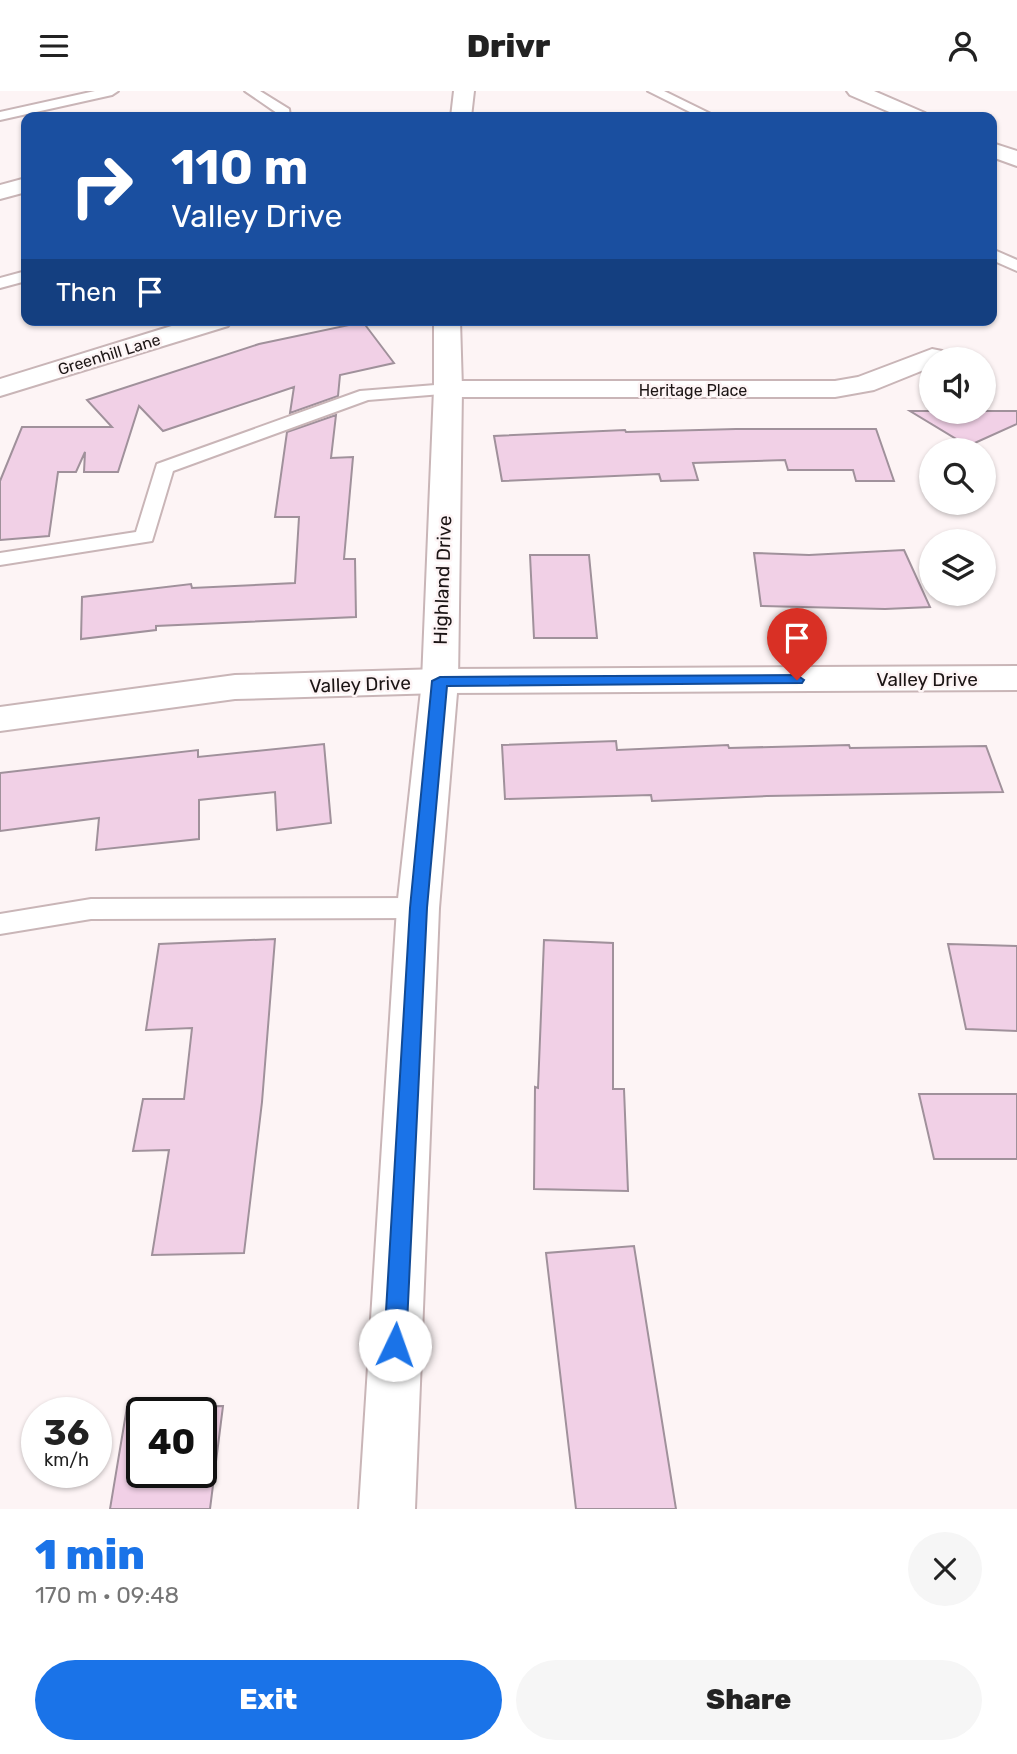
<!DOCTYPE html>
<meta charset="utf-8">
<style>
body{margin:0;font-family:Rubik,sans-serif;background:#f6f6f6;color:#222;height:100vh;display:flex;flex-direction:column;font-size:26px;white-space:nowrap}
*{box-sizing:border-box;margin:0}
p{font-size:23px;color:#767676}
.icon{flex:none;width:38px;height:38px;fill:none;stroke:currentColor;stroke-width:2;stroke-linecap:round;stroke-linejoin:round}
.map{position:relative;height:1418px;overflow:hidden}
.panel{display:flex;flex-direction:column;background:#fff;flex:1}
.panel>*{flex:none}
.top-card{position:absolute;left:21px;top:21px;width:976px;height:214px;border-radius:14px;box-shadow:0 2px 5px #0004;background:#1a4fa0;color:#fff;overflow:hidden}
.tools{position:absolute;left:919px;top:256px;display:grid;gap:14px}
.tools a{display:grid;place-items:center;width:77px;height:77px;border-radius:50%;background:#fff;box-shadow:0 2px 5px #0004;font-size:35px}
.speed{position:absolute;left:21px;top:1306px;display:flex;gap:14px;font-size:35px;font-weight:700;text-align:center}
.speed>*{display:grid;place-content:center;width:91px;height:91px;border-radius:50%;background:#fff;box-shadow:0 2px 5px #0004;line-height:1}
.speed small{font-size:18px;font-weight:400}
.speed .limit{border:4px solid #111;border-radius:10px;background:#fff;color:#111}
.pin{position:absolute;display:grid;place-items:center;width:60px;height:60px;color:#fff;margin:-72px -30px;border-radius:50% 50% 50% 0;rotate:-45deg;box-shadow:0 0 7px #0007}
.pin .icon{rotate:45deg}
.me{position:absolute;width:77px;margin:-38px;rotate:3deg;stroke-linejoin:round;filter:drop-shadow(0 0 5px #0008)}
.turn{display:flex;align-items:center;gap:24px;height:147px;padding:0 35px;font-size:32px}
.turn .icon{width:91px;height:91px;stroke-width:2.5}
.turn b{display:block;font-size:49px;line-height:60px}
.then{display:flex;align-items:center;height:66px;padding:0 35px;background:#0003;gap:14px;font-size:26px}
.round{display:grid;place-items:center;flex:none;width:74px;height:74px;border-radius:37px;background:#f6f6f6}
.summary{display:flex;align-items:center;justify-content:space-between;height:119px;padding:0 35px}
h1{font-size:42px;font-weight:800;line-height:52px;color:#1a73e8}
.primary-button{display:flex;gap:14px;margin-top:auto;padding:14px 35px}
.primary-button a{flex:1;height:80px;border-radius:42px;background:#1a73e8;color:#fff;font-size:28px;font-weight:800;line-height:80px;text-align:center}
.primary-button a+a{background:#f6f6f6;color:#222}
header{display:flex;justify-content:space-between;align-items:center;height:91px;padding:0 35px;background:#fff;font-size:32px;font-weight:800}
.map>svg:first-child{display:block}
.building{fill:#f1d0e6;stroke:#a0919b;stroke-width:2;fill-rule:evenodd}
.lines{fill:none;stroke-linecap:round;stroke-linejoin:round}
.service-casing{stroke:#c9b5b7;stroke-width:4}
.minor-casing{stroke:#c9b5b7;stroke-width:4}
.tertiary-casing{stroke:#c9b5b7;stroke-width:4}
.service{fill:#fff;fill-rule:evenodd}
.minor{fill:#fff;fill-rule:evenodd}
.tertiary{fill:#fff;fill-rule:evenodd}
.route{fill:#1a73e8;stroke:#114b97;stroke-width:2}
.labels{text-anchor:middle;stroke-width:5;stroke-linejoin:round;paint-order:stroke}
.far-street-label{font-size:16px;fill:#1c1515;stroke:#fdf4f5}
.street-label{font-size:19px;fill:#1c1515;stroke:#fdf4f5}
</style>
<header><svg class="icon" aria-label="menu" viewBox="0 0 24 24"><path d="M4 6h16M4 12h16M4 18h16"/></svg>Drivr<svg class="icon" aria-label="person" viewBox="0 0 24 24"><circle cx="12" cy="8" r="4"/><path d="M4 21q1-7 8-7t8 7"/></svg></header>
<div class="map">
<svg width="1017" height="1418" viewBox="0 0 1017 1418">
<rect width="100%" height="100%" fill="#fdf4f5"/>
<!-- building -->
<path class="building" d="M 363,231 L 394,272 L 340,284 L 338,305 L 290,322 L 294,296 L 163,340 L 139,315 L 118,381 L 84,381 L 85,361 L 76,381 L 58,381 L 49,445 L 0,449 L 0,390 L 22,336 L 112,336 L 87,309 L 259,253 Z
M 910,320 L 1017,320 L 1017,333 L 968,355 Z
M 336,324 L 331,367 L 353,366 L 344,468 L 355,468 L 356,526 L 156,535 L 156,539 L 81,548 L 82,506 L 191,493 L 192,497 L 295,492 L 299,426 L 275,426 L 287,341 Z
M 736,338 L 876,338 L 894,390 L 856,390 L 853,379 L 788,379 L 785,369 L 693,372 L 698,389 L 661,390 L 659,383 L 502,390 L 494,345 L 625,339 L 626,341 Z
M 904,459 L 930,516 L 885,518 L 761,515 L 754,462 L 809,464 Z
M 530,464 L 589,464 L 597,547 L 534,547 Z
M 616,650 L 617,659 L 728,654 L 729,657 L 849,654 L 850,657 L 986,655 L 1003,701 L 767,705 L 652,710 L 651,704 L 505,708 L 502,654 Z
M 324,653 L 331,732 L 277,739 L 275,701 L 199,709 L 199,748 L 96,759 L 99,727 L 0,740 L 0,682 L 198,659 L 198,666 Z
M 275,848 L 262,1011 L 244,1162 L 152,1164 L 169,1059 L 133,1060 L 143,1008 L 184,1008 L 192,937 L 146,939 L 159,853 Z
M 544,849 L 613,852 L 613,998 L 624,998 L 628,1100 L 534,1098 L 535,996 L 538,997 Z
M 948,853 L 1017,855 L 1017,940 L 966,938 Z
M 919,1003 L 1017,1003 L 1017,1068 L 934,1068 Z
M 634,1155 L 676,1418 L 576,1418 L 546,1162 Z
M 223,1315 L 210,1418 L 110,1418 L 127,1316 ZM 142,1321 L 201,1321 L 201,1381 L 142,1381 Z"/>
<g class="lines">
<!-- service casing -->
<g class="service-casing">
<path id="service" d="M 95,0 L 118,0 L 112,4 L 0,29 L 0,21 Z
M 245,0 L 260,0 L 289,18 L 290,26 L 277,26 L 277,22 Z
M 648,0 L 664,0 L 717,26 L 700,26 Z
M 992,158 L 1017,169 L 1017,180 L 992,169 Z
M 26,180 L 26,190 L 0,197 L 0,187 Z
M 448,293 L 454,294 L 457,298 L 454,302 L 368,309 L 173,380 L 152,450 L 0,474 L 0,462 L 136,441 L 157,373 L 360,300 Z
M 418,807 L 427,810 L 431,817 L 427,824 L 418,827 L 91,828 L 0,843 L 0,823 L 91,808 Z"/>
</g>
<!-- minor casing -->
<g class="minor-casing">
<path id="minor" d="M 847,0 L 874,0 L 925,22 L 928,26 L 901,26 L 850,4 Z
M 992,52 L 1017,60 L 1017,75 L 992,66 Z
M 26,87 L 26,101 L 0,108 L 0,94 Z
M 191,229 L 232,229 L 228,235 L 0,305 L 0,288 Z
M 932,258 L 942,260 L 944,268 L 931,268 L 931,276 L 874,299 L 835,306 L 448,306 L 438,304 L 434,298 L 438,292 L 448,290 L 835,290 L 858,286 Z
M 1017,575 L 1017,599 L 440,602 L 235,608 L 0,640 L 0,616 L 235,584 L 440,578 Z"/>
</g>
<!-- tertiary casing -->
<g class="tertiary-casing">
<path id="tertiary" d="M 454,0 L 474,0 L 471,26 L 451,26 Z
M 434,229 L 460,229 L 462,298 L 458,590 L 439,817 L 415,1418 L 359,1418 L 397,817 L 422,590 L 434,298 Z"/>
</g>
<!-- service -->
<use href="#service" class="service"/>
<!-- minor -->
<use href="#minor" class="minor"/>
<!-- tertiary -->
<use href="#tertiary" class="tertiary"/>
</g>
<!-- route -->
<path class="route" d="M 797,584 L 804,589 L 802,592 L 447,595 L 427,817 L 406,1254 L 403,1262 L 395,1265 L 388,1262 L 384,1254 L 410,817 L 432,590 L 440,586 Z"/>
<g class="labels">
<!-- far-street labels -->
<g class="far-street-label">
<text transform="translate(109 263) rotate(-17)" y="6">Greenhill Lane</text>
<text x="693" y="305">Heritage Place</text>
</g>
<!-- street labels -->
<g class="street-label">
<text transform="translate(442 489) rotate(-88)" y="7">Highland Drive</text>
<text x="927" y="595">Valley Drive</text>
<text transform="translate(360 593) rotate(-2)" y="7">Valley Drive</text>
</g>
</g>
</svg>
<div class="tools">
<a><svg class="icon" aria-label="sound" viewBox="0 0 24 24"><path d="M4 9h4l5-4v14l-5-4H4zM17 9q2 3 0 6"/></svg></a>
<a><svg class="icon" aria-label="search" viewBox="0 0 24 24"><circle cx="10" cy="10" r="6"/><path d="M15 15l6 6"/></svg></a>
<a><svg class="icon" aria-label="layers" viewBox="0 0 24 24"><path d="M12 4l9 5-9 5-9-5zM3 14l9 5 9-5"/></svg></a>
</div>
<div class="speed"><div>36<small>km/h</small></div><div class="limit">40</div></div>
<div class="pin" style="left:797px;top:589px;background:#d93025"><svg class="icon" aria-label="arrive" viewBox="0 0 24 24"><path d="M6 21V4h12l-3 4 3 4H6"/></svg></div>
<svg class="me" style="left:395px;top:1254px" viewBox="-20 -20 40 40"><circle r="19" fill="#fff"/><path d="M0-13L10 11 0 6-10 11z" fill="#1a73e8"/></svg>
<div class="top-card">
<div class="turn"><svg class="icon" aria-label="right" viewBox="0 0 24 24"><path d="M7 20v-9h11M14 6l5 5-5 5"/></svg><div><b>110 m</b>Valley Drive</div></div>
<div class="then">Then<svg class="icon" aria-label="arrive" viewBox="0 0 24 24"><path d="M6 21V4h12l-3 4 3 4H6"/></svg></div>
</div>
</div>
<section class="panel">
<div class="summary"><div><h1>1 min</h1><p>170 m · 09:48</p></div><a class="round"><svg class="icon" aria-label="close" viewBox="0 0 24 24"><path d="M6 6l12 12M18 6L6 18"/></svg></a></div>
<div class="primary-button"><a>Exit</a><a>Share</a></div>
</section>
